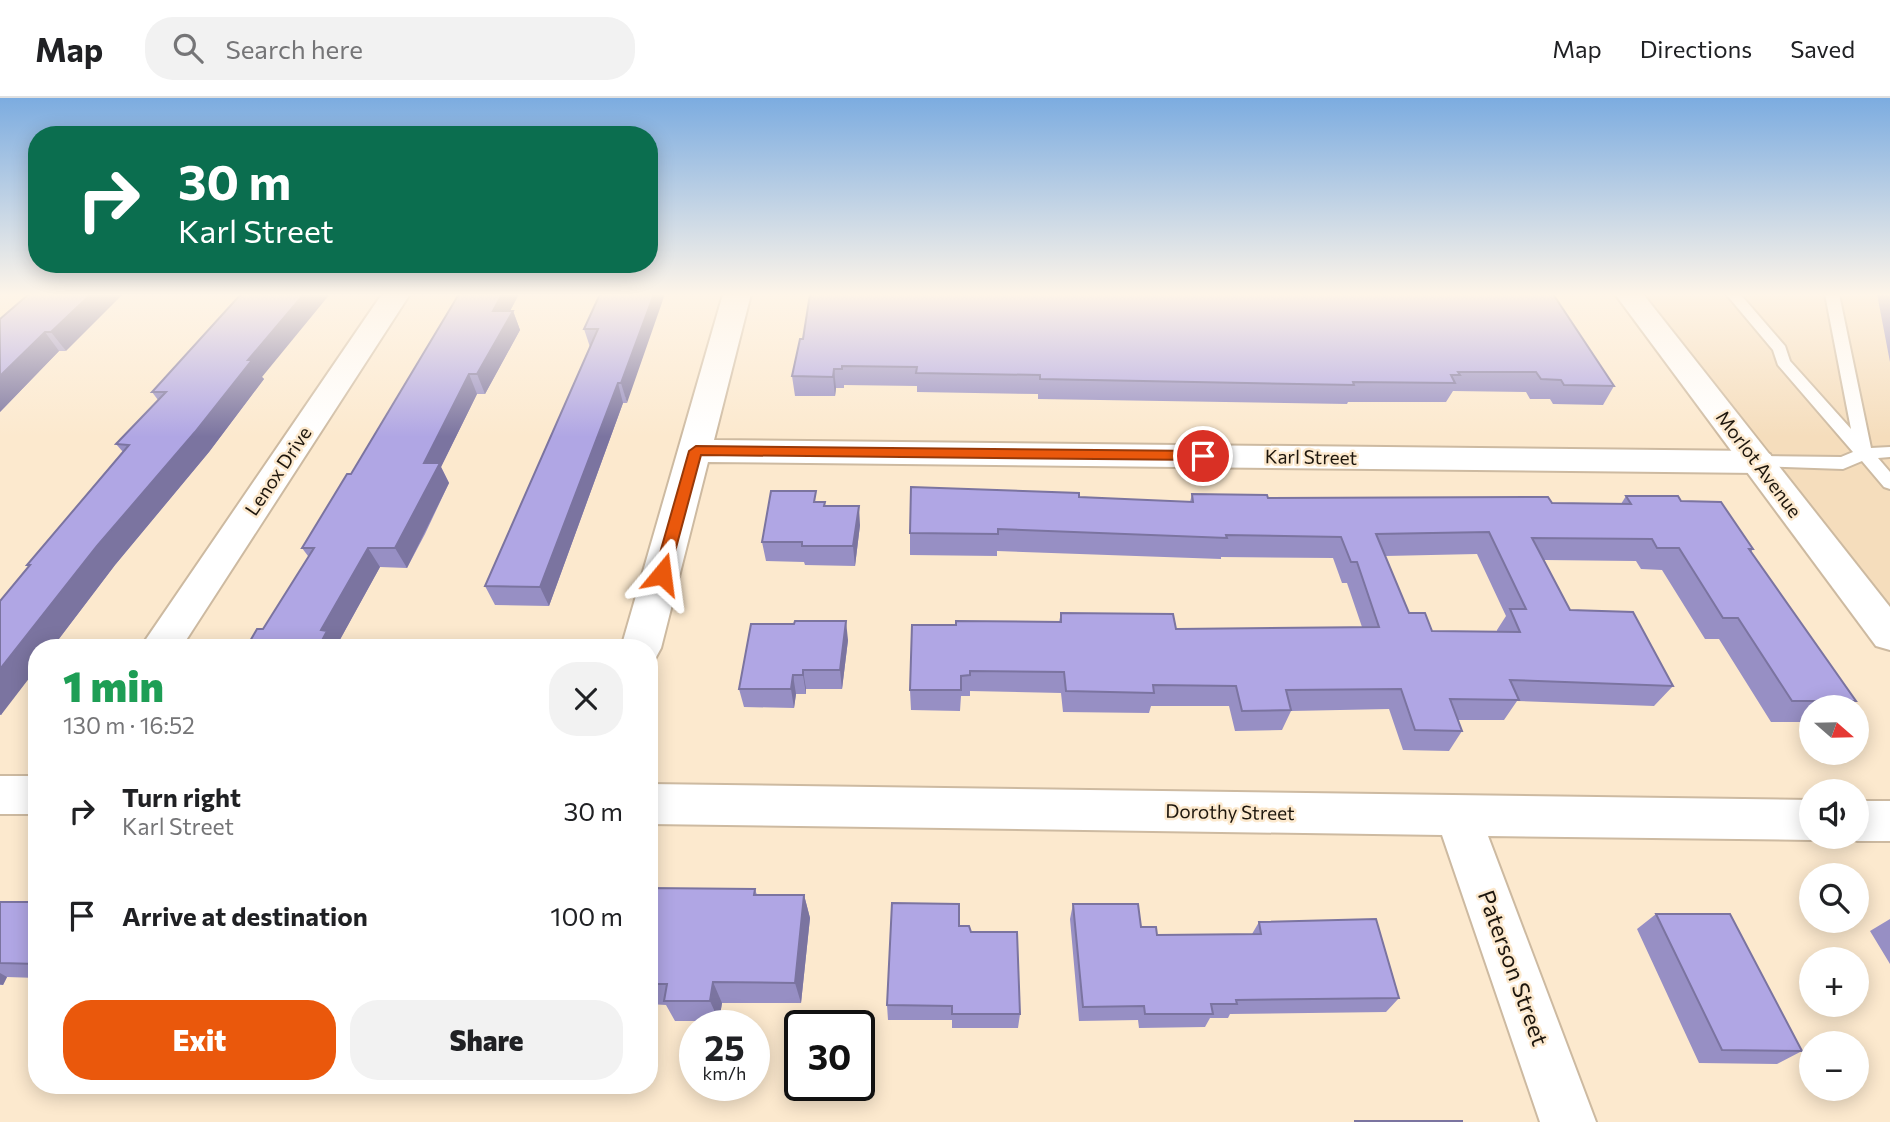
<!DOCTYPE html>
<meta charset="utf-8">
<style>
body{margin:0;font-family:Commissioner,sans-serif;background:#f2f2f2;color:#202124;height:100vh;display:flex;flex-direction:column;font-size:26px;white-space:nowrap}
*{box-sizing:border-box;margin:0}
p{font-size:23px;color:#757577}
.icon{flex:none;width:38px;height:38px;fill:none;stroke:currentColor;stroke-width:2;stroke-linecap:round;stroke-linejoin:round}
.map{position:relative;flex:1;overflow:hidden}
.side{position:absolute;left:28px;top:541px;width:630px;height:455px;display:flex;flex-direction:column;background:#fff;border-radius:28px;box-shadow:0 4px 18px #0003}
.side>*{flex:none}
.hud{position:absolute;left:28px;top:28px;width:630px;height:147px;border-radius:28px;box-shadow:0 4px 18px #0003;background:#0b6e4f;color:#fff;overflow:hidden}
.needle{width:46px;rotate:110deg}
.fabs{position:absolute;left:1799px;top:597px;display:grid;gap:14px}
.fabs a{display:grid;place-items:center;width:70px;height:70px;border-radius:50%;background:#fff;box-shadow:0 4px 18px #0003;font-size:35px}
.speed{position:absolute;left:679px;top:912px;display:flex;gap:14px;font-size:35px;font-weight:700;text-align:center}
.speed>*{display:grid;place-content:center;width:91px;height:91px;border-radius:50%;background:#fff;box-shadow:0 4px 18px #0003;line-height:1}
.speed small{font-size:18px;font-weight:400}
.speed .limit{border:4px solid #111;border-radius:10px;background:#fff;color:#111}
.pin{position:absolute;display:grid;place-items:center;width:60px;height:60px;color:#fff;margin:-30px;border:4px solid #fff;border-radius:50%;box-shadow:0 2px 7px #0007}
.me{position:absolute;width:77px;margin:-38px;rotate:16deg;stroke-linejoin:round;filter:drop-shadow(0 0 5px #0008)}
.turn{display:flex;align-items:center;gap:24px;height:147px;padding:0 35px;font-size:32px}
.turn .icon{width:91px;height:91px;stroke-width:2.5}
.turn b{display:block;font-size:49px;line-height:60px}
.round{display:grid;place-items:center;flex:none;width:74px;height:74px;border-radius:28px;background:#f2f2f2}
.summary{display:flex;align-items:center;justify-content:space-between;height:119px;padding:0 35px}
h1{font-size:42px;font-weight:800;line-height:52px;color:#1e9e55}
.primary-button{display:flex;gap:14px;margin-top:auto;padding:14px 35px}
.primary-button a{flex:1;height:80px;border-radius:28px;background:#ea580c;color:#fff;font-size:28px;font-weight:800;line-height:80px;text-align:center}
.primary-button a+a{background:#f2f2f2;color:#202124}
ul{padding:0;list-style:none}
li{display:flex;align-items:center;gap:21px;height:105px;padding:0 35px}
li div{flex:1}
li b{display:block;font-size:26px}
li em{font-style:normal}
header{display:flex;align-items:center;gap:42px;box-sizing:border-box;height:98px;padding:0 35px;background:#fff;border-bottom:2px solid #e0e0e0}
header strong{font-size:33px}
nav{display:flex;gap:38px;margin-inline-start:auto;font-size:24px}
.search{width:490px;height:63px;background:#f2f2f2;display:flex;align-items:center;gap:18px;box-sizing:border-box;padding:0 24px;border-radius:28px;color:#757577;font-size:26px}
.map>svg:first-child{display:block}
.built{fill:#f5ddbc}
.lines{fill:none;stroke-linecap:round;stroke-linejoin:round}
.lane-casing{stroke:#cdbaa1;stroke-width:4}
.street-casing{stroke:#cdbaa1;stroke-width:4}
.secondary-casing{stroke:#cdbaa1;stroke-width:4}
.lane{fill:#fff;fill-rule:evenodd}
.street{fill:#fff;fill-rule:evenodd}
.secondary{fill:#fff;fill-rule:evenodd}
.wall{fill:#978fc4;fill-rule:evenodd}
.shaded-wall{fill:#7b74a0}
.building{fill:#b0a6e4;stroke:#7b74a0;stroke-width:2;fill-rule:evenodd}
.route{fill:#ea580c;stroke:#983908;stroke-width:2}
.labels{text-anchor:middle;stroke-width:5;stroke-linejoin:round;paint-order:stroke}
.street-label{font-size:19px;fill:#1d160d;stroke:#fce9ce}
.near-street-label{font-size:23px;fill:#1d160d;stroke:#fce9ce}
</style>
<header>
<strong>Map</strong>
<div class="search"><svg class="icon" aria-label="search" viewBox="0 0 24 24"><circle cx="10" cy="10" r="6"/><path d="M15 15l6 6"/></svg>Search here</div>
<nav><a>Map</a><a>Directions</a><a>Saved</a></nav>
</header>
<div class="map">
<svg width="1890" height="1024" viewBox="0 0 1890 1024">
<rect width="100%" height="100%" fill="#fce9ce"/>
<!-- built -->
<path class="built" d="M 1629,196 L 1890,196 L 1890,537 L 1758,364 Z"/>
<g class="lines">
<!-- lane casing -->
<g class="lane-casing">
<path id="lane" d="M 1726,196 L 1740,196 L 1785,248 L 1790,263 L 1851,331 L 1825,196 L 1839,196 L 1871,350 L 1890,349 L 1890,359 L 1878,360 L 1890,374 L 1890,391 L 1884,389 L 1862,363 L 1843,371 L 1752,368 L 1750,364 L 1758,358 L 1841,359 L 1853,354 L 1778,267 L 1773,252 Z"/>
</g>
<!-- street casing -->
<g class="street-casing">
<path id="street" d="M 382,196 L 410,196 L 181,550 L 140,550 Z
M 723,196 L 751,196 L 714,342 L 1758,353 L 1770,356 L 1775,364 L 1770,372 L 1758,375 L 708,364 L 661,550 L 655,561 L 649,563 L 649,550 L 621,550 Z
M 0,678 L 37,678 L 37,716 L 0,716 Z
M 649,686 L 1811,702 L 1811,738 L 1821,738 L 1811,742 L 1488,738 L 1596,1024 L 1540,1024 L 1442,737 L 649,726 Z
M 1857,703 L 1890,703 L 1890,743 L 1857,743 L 1844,738 L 1857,738 Z"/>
</g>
<!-- secondary casing -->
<g class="secondary-casing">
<path id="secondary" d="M 1615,196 L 1643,196 L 1890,509 L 1890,552 L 1876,548 Z"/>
</g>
<!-- lane -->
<use href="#lane" class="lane"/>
<!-- street -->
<use href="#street" class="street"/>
<!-- secondary -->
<use href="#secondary" class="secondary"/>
</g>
<!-- wall -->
<path class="wall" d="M 29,196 L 66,253 L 59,253 L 0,314 Z
M 519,196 L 510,213 L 513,213 L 520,232 L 485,296 L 477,296 L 441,369 L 449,385 L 425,436 L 407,470 L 380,469 L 337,547 L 308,458 L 302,450 L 351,376 Z
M 600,196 L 627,305 L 623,305 L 549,508 L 495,507 L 485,488 L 590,249 L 584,231 Z
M 1553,196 L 1614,288 L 1603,307 L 1553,306 L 1550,301 L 1530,301 L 1526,294 L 1453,293 L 1446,304 L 1348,304 L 1347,306 L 1038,301 L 1038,296 L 917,294 L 917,288 L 844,287 L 844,290 L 836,290 L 835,298 L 795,298 L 792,278 L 803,241 Z
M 1877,196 L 1890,196 L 1890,264 Z
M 262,279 L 264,281 L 209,354 L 115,467 L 52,550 L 37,550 L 1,617 L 0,617 L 0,503 L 29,468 L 27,467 L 123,354 L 116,346 L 158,302 L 152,294 Z
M 1192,396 L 1268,400 L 1621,406 L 1626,398 L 1681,403 L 1753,451 L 1751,454 L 1856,603 L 1850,609 L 1811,609 L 1811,624 L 1771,624 L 1719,541 L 1705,541 L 1662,472 L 1641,471 L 1636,463 L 1544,462 L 1570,512 L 1673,588 L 1654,608 L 1517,603 L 1504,622 L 1458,622 L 1462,633 L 1449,653 L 1403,652 L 1389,611 L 1291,613 L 1282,632 L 1235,633 L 1229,608 L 1151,608 L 1149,615 L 1063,614 L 1061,595 L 970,593 L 970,598 L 961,598 L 960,613 L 911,612 L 910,592 L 956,527 L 1059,524 L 1061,515 L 1176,531 L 1362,529 L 1347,485 L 1342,485 L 1333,460 L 1221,459 L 1221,461 L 997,453 L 997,458 L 910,457 L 910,435 L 1079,399 L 1190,404 ZM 1477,456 L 1506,518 L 1497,532 L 1497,534 L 1432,533 L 1409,515 L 1385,458 Z
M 817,404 L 825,404 L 825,408 L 860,427 L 855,468 L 805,467 L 804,464 L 766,463 L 762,444 Z
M 848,542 L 842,591 L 806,591 L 806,596 L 796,596 L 794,610 L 744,609 L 739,591 Z
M 649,790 L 755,791 L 757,797 L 804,797 L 810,820 L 801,905 L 722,905 L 719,923 L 675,923 L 666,907 L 649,906 Z
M 0,804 L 37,804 L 37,880 L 7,879 L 3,887 L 0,887 Z
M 1073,806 L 1141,829 L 1157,837 L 1252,836 L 1259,824 L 1399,900 L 1386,914 L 1230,916 L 1228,920 L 1210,920 L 1205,929 L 1139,930 L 1138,922 L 1079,923 L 1070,821 Z
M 1656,816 L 1802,953 L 1777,966 L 1699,965 L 1637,831 Z
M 1890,821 L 1890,866 L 1870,833 Z
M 959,828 L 971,834 L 1020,916 L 1018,930 L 952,930 L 952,922 L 888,922 L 887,907 Z"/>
<!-- shaded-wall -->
<path class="shaded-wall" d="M 91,196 L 123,196 L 66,253 L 51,234 Z
M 304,196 L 330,196 L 262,279 L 264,281 L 209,354 L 115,467 L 52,550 L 37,550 L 37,570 L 1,617 L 0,616 L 0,571 L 97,448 L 248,262 Z
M 502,196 L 519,196 L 500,232 L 493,213 Z
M 654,196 L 665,196 L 627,305 L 621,285 Z
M 513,213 L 520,232 L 485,296 L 477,276 Z
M 45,234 L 59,253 L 0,314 L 0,278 Z
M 834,271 L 836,290 L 835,298 L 833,279 Z
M 469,276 L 477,296 L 441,369 L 449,385 L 407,470 L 395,450 L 424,365 Z
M 618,285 L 623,305 L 549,508 L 540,489 Z
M 859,408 L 860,427 L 855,468 L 853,448 Z
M 368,450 L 380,469 L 337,547 L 339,550 L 318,550 L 321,532 Z
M 846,523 L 848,542 L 842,591 L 840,572 Z
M 803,572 L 806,591 L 806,596 L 803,577 Z
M 793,577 L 796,596 L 794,610 L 791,591 Z
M 804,797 L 810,820 L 801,905 L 795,885 Z
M 0,875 L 7,879 L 3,887 L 0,886 Z
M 713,884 L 722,905 L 719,923 L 710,903 Z"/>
<!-- building -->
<path class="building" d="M 29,196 L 91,196 L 51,234 L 45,234 L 0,278 L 0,221 Z
M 241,196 L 304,196 L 248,262 L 252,262 L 195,334 L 97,448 L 0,571 L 0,503 L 30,467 L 27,467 L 129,347 L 116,346 L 166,294 L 152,294 Z
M 459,196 L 502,196 L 493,213 L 513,213 L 477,276 L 469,276 L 424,365 L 440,365 L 395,450 L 368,450 L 321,532 L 327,533 L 318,550 L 246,550 L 257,531 L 263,531 L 314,450 L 302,450 L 347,376 L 351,376 Z
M 600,196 L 654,196 L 621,285 L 618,285 L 540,489 L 485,488 L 598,231 L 584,231 Z
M 810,196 L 1553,196 L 1614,288 L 1564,287 L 1561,282 L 1541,281 L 1536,274 L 1458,274 L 1460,277 L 1451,277 L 1455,285 L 1353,284 L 1354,287 L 1040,281 L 1040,277 L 916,275 L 917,269 L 842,268 L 842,271 L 834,271 L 833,279 L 792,278 L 800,241 L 803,241 Z
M 911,389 L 1079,395 L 1079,399 L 1193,404 L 1192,396 L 1267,397 L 1268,400 L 1548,399 L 1552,405 L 1631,406 L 1626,398 L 1678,398 L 1681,403 L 1721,404 L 1753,451 L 1749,451 L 1856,603 L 1792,603 L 1738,520 L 1723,520 L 1679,450 L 1657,450 L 1652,441 L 1532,440 L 1570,512 L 1633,514 L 1673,588 L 1510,582 L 1519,602 L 1450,601 L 1462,633 L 1415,632 L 1401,591 L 1286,592 L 1291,612 L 1242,613 L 1236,588 L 1153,587 L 1154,595 L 1066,593 L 1064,574 L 970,573 L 970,577 L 961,578 L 961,592 L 910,592 L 912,527 L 956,527 L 956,523 L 1061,524 L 1061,515 L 1173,516 L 1176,531 L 1379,529 L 1357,464 L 1351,464 L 1341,439 L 1226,437 L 1227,440 L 998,431 L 998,436 L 910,435 ZM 1489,434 L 1526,511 L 1510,511 L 1520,534 L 1432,533 L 1425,515 L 1409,515 L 1376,436 Z
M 771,393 L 816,393 L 814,404 L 825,404 L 824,408 L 859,408 L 853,448 L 802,448 L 802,444 L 762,444 Z
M 795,523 L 846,523 L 840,572 L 803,572 L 803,577 L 793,577 L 791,591 L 739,591 L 751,526 L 794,526 Z
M 649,790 L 755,791 L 754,797 L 804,797 L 795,885 L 713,884 L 710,903 L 664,903 L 667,886 L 649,886 Z
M 0,804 L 37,804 L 37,866 L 0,865 Z
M 892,805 L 959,806 L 959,828 L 969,828 L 971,834 L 1017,834 L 1020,916 L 952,916 L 952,908 L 887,907 Z
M 1073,806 L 1138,806 L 1141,829 L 1156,829 L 1157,837 L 1261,836 L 1259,824 L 1376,821 L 1399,900 L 1236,902 L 1237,906 L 1211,906 L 1213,916 L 1145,916 L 1144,908 L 1083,909 Z
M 1656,816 L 1730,816 L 1802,953 L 1722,952 Z
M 1355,1023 L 1462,1023 L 1462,1024 L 1355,1024 Z"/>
<!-- sky -->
<linearGradient id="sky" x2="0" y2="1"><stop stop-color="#7cace0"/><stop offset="0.58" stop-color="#fef5e9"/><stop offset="1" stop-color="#fef5e9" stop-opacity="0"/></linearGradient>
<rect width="1890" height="339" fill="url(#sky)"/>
<!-- route -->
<path class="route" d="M 696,348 L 1203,353 L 1210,358 L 1203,362 L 701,357 L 669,476 L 662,481 L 654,476 L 689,353 Z"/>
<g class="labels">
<!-- street labels -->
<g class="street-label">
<text transform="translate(1311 359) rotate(1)" y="7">Karl Street</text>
<text transform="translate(1759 366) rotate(53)" y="7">Morlot Avenue</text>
<text transform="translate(278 373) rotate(-56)" y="7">Lenox Drive</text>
<text transform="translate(1230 714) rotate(1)" y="7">Dorothy Street</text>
</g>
<!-- near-street labels -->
<g class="near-street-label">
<text transform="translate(1513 870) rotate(70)" y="8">Paterson Street</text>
</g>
</g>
</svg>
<div class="fabs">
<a><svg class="needle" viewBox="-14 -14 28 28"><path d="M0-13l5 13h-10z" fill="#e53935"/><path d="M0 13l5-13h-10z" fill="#757577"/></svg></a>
<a><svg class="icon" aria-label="sound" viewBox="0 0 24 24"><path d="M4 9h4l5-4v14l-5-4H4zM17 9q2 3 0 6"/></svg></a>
<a><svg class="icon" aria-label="search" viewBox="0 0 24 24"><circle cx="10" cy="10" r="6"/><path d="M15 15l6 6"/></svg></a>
<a>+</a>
<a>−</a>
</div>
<div class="speed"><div>25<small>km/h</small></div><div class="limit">30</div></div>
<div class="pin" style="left:1203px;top:358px;background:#d93025"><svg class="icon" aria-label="arrive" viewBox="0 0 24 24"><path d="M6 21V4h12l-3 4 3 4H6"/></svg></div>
<svg class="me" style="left:662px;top:476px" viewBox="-20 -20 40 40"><path d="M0-17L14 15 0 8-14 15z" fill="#ea580c" stroke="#fff" stroke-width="4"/></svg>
<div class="hud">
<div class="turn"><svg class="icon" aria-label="right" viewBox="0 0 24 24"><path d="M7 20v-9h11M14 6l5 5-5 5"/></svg><div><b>30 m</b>Karl Street</div></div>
</div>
<section class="side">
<div class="summary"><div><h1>1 min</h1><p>130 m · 16:52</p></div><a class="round"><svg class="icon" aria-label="close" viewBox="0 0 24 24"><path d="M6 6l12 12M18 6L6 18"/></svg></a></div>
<ul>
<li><svg class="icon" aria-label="right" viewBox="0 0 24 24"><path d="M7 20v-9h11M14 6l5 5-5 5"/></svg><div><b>Turn right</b><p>Karl Street</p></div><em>30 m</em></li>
<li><svg class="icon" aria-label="arrive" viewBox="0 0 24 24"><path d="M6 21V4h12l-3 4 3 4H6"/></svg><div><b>Arrive at destination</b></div><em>100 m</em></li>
</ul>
<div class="primary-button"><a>Exit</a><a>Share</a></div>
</section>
</div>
